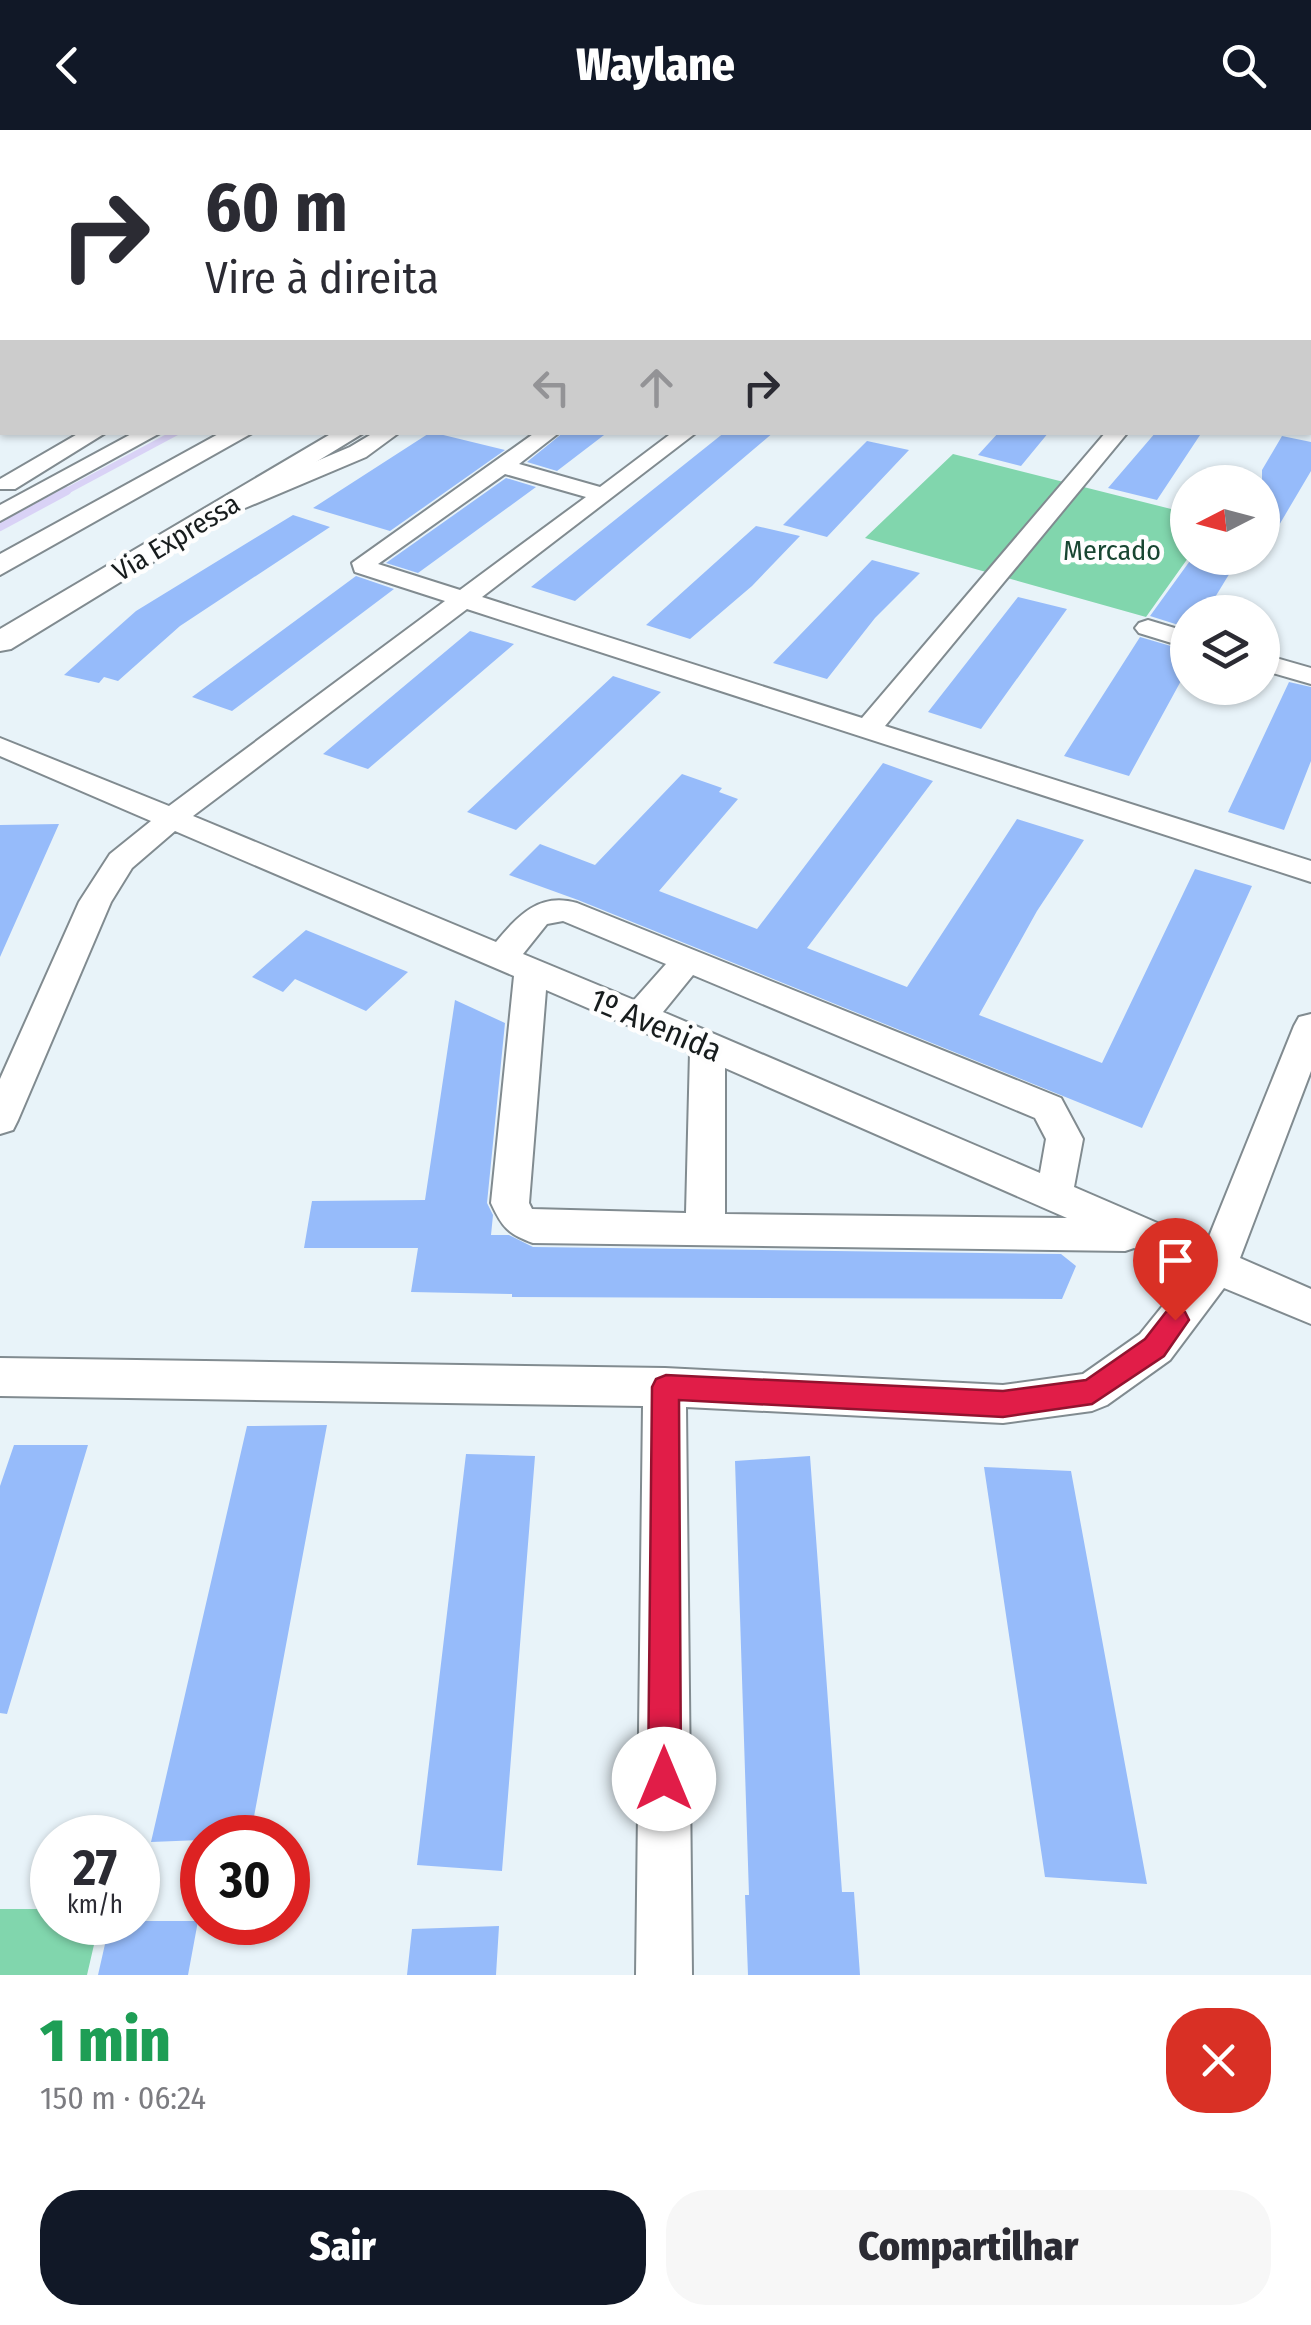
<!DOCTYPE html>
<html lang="pt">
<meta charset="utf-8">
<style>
body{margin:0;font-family:"Fira Sans Condensed",sans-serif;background:#f7f7f7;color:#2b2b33;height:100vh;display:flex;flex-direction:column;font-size:38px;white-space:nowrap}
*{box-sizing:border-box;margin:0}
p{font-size:32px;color:#7c7c81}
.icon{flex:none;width:55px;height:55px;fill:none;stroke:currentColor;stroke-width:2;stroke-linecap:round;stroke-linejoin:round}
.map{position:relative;height:1845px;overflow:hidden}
.side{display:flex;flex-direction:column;background:#fff;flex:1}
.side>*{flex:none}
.guide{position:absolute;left:0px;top:0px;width:1312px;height:305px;box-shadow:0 2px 8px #0004;background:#fff;color:#2b2b33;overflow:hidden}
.needle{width:65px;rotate:264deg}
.tools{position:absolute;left:1170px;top:335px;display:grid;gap:20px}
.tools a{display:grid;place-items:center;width:110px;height:110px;border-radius:50%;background:#fff;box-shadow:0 2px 8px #0004;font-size:50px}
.speed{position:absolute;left:30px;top:1685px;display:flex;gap:20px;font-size:50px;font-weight:700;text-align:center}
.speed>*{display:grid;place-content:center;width:130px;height:130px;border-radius:50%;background:#fff;box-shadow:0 2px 8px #0004;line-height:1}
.speed small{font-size:25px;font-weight:400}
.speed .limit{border:15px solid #d22;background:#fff;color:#111}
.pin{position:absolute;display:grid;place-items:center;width:85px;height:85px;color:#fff;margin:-102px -42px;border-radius:50% 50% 50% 0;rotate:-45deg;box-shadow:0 0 10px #0007}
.pin .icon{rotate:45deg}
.me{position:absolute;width:110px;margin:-55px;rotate:0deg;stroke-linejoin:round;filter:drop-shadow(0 0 8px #0008)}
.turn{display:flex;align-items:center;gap:35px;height:210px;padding:0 40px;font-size:45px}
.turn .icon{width:130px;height:130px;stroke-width:2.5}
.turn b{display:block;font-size:70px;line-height:85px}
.lanes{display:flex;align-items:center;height:95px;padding:0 40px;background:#0003;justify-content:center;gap:50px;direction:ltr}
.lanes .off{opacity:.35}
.round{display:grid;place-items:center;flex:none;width:105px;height:105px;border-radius:40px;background:#f7f7f7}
.summary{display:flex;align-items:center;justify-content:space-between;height:170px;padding:0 40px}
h1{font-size:60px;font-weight:800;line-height:75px;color:#1e9e55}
.action{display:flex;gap:20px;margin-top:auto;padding:20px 40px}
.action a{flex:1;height:115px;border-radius:40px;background:#111827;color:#fff;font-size:40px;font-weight:800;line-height:115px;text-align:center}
.action a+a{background:#f7f7f7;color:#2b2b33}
header{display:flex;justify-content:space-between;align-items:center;height:130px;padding:0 40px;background:#111827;color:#fff;font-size:45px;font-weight:800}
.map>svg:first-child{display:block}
.green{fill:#81d6ad}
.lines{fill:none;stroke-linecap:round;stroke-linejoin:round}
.stream-far2{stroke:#d9d2f6;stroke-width:5}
.stream-far1{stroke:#d9d2f6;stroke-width:6}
.stream{stroke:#d9d2f6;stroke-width:8}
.building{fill:#96bbfa}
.minor-casing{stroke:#818b90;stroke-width:4}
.major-casing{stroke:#818b90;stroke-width:4}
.minor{fill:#fff;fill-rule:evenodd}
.major{fill:#fff;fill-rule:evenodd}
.route{fill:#e11d48;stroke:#92132f;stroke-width:2.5}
.labels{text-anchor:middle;stroke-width:9;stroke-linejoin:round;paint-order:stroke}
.far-street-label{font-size:28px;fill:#171c1d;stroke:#fefefe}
.far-park-label{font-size:28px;fill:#184632;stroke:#fefefe}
.street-label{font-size:32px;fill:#171c1d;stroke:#fefefe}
</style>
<header><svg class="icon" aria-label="back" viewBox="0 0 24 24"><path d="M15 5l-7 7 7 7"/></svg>Waylane<svg class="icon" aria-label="search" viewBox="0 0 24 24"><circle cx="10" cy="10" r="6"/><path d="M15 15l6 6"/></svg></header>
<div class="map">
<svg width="1311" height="1845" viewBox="0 0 1311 1845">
<rect width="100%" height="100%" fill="#e8f3f9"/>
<!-- green -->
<path class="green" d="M 953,324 L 1187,383 L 1188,428 L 1146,487 L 865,408 Z
M 0,1779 L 52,1779 L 52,1792 L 99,1793 L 87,1845 L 0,1845 Z"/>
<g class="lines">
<!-- stream-far2 -->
<path class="stream-far2" d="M 740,2 L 744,0"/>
<!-- stream-far1 -->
<path class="stream-far1" d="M 63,363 L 177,302"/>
<!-- stream -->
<path class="stream" d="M 0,397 L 67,361"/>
</g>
<!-- building -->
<path class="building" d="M 431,302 L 505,320 L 390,401 L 313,378 Z
M 564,302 L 608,302 L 557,341 L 527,332 Z
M 725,302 L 774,302 L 575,471 L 531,457 Z
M 999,302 L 1049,302 L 1021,336 L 978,325 Z
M 1156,302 L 1202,302 L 1157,370 L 1108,358 Z
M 1282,306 L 1311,312 L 1311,341 L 1262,424 L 1262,340 Z
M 867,311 L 909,320 L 827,407 L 783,395 Z
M 506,348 L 536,357 L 418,443 L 386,433 Z
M 293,385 L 330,397 L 180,496 L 118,551 L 104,547 L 99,553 L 64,545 L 136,481 Z
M 756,396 L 800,406 L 752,456 L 690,509 L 646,495 Z
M 1192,428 L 1239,428 L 1206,482 L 1188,482 L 1188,498 L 1150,486 Z
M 872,430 L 920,443 L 875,488 L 827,549 L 773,533 Z
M 356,446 L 394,459 L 232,581 L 192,567 Z
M 1018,467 L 1067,479 L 981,599 L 928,582 Z
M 470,501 L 514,514 L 368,639 L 323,624 Z
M 1140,507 L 1188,521 L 1188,538 L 1129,646 L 1064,626 Z
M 613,546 L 661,562 L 516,700 L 467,682 Z
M 1289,552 L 1311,557 L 1311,631 L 1284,700 L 1228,682 Z
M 883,633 L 933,651 L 807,818 L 907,857 L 1017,689 L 1084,710 L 1037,781 L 979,885 L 1102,933 L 1195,739 L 1252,756 L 1142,998 L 578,770 L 509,745 L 540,714 L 595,735 L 682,644 L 722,658 L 719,662 L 738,669 L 659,761 L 757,799 Z
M 59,694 L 0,827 L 0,695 Z
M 306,800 L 408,842 L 366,881 L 295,849 L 283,862 L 252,847 Z
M 455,870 L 505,893 L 487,1073 L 493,1085 L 491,1105 L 509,1105 L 533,1117 L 1061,1124 L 1076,1136 L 1062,1169 L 512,1167 L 512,1164 L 411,1162 L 418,1118 L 304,1118 L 312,1071 L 425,1070 Z
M 327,1295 L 250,1708 L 151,1712 L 247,1296 Z
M 14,1315 L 88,1315 L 7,1584 L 0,1583 L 0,1356 Z
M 466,1324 L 535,1326 L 502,1741 L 417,1735 Z
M 810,1326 L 842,1762 L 854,1762 L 860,1845 L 748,1845 L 745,1765 L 749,1765 L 735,1331 Z
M 984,1337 L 1071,1341 L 1147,1754 L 1045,1747 Z
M 138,1791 L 198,1791 L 188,1845 L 98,1845 L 110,1792 Z
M 499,1796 L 496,1845 L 407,1845 L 412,1799 Z"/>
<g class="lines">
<!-- minor casing -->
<g class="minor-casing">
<path id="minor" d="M 224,0 L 239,0 L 240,2 L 226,2 Z
M 407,0 L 431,0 L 432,2 L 409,2 Z
M 1311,66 L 1311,76 L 1310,77 L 1310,67 Z
M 0,75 L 2,76 L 2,86 L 0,85 Z
M 1310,95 L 1311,95 L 1311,105 L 1310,105 Z
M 1310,179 L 1311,179 L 1311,189 L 1310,189 Z
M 1310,284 L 1311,284 L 1311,296 L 1310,296 Z
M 81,302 L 107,302 L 15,359 L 0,359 L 0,349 Z
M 135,302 L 162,302 L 0,391 L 0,375 Z
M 375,302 L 400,302 L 366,327 L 245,378 L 229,378 L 226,373 L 229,368 L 350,317 Z
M 536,302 L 560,302 L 519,334 L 600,357 L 673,302 L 697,302 L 482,467 L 862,588 L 1106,302 L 1128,302 L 885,596 L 1311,731 L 1311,752 L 467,479 L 193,686 L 496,812 C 518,786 539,762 577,773 L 1061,968 L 1083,1009 L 1074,1057 L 1206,1114 L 1294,896 L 1299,887 L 1311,884 L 1311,941 L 1240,1128 L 1311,1159 L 1311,1194 L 1224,1158 L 1170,1230 L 1107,1275 L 1092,1281 L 1003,1293 L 686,1277 L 692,1845 L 636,1845 L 643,1276 L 0,1266 L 0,1228 L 665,1238 L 1003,1255 L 1083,1244 L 1140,1204 L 1190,1142 L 1134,1118 L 1125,1121 L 533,1113 C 508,1104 502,1097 491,1073 L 514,846 L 175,701 L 132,738 L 111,772 L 18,990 L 13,1000 L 0,1004 L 0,949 L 79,772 L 110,724 L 151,691 L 0,626 L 0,608 L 169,676 L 445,471 L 355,442 L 352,433 ZM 505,344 L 586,367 L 460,460 L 378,434 ZM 563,791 L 666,834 L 634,870 L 523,824 L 547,794 ZM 693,845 L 1035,988 L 1046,1009 L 1040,1043 L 663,882 ZM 546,860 L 690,922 L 686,1083 L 532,1079 L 529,1073 ZM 725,938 L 1067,1088 L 725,1084 Z
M 1148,490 L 1188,502 L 1188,518 L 1139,503 L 1135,498 L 1139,493 Z
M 1262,524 L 1311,538 L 1311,554 L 1262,540 Z"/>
</g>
<!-- major casing -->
<g class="major-casing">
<path id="major" d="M 222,302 L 254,302 L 0,445 L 0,424 Z
M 334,302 L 365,302 L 11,519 L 0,521 L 0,499 Z"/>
</g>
<!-- minor -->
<use href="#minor" class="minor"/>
<!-- major -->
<use href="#major" class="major"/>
</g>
<!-- route -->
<path class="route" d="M 1175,1179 L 1185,1182 L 1189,1190 L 1164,1226 L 1092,1274 L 1003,1287 L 679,1270 L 681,1649 L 676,1661 L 664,1666 L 652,1661 L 648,1649 L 652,1257 L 656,1249 L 666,1245 L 1003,1261 L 1086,1250 L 1145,1209 L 1166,1182 Z"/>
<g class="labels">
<!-- far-street labels -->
<g class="far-street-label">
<text transform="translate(176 407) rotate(-31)" y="10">Via Expressa</text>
</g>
<!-- far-park labels -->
<g class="far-park-label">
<text x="1112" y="430">Mercado</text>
</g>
<!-- street labels -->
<g class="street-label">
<text transform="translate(656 895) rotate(23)" y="11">1º Avenida</text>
</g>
</g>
</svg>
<div class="tools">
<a><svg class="needle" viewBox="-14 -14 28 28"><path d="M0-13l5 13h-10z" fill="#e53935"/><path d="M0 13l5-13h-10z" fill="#7c7c81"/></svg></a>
<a><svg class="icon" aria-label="layers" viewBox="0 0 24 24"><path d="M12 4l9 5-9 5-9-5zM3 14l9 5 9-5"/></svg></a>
</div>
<div class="speed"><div>27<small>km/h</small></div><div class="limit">30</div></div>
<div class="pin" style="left:1175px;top:1190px;background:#d93025"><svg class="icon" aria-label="arrive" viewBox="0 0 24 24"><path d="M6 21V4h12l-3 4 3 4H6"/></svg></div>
<svg class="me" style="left:664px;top:1649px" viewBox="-20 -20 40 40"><circle r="19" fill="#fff"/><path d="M0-13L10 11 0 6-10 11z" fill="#e11d48"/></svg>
<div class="guide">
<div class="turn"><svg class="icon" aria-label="right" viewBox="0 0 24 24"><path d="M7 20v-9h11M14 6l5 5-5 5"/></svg><div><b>60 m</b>Vire à direita</div></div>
<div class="lanes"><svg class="icon off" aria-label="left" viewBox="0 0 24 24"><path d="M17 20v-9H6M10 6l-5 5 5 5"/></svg><svg class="icon off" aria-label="ahead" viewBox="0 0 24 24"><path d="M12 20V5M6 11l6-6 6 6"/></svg><svg class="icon" aria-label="right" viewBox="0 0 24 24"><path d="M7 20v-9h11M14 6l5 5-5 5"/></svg></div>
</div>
</div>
<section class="side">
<div class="summary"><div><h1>1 min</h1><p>150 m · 06:24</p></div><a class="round" style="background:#d93025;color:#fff"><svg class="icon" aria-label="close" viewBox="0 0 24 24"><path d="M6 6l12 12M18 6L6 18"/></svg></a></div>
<div class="action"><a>Sair</a><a>Compartilhar</a></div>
</section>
